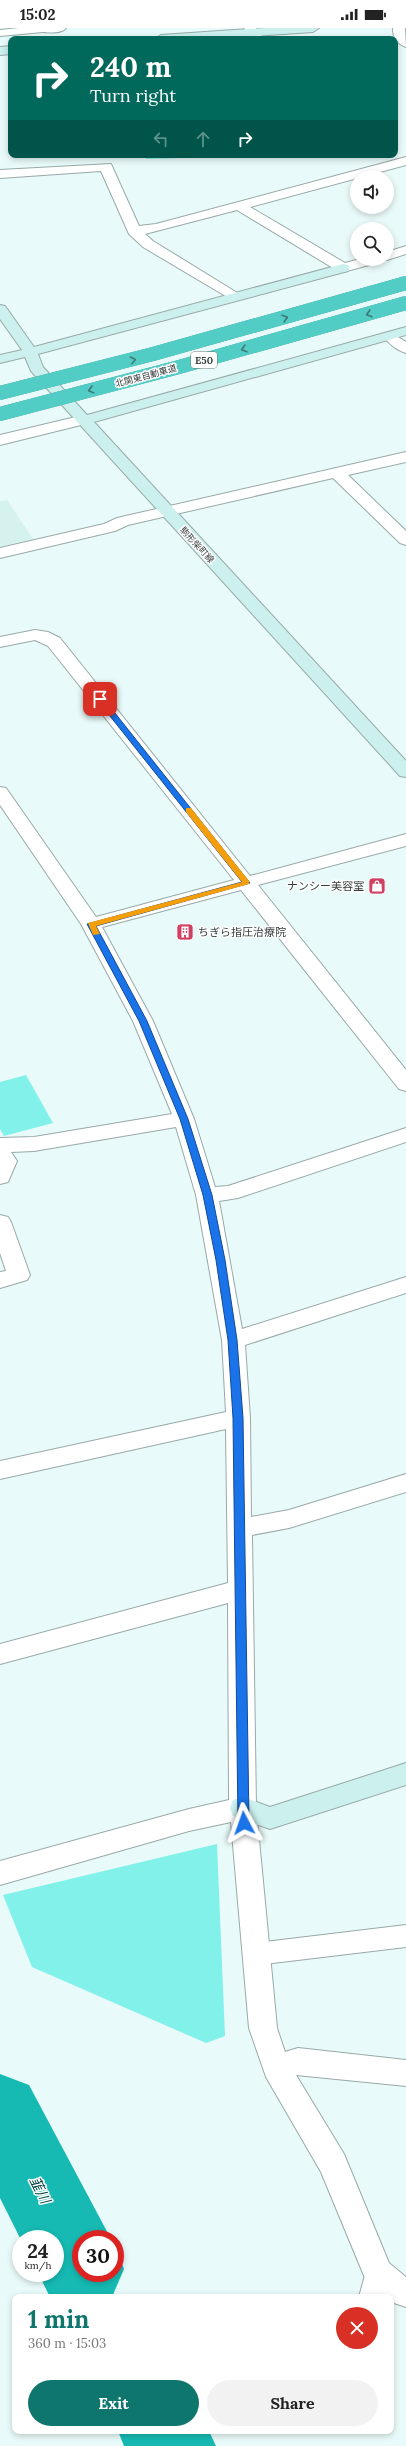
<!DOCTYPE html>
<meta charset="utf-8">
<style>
body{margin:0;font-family:Lora,"Noto Sans JP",serif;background:#f2f2f2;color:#222;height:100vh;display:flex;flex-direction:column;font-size:15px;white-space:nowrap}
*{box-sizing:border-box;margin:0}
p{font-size:13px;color:#767676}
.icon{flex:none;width:22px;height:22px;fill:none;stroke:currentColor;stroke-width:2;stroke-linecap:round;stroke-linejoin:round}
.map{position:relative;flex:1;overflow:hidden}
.sheet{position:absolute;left:12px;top:2266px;width:382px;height:140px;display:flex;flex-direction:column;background:#fff;border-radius:8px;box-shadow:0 2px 6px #0003}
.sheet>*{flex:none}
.banner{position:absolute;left:8px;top:8px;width:390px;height:122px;border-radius:8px;box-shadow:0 2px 6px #0003;background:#00695c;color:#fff;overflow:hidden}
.controls{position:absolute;left:350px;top:142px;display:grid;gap:8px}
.controls a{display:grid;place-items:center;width:44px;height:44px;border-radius:50%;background:#fff;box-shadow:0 2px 6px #0003;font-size:20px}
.speed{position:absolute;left:12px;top:2202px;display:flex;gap:8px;font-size:20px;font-weight:700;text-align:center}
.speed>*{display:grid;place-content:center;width:52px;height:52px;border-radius:50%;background:#fff;box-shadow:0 2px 6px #0003;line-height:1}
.speed small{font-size:10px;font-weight:400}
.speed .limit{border:6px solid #d22;background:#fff;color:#111}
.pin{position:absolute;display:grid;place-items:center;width:34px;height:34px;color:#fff;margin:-17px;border-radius:8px;box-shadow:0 2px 6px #0006}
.me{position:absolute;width:44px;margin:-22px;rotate:356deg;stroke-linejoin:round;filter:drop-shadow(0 0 3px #0008)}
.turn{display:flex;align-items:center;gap:14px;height:84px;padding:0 16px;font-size:18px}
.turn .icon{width:52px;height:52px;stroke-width:2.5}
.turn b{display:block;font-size:28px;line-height:34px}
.lanes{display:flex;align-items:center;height:38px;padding:0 16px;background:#0003;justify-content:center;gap:20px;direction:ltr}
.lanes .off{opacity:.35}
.round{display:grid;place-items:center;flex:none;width:42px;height:42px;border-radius:21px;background:#f2f2f2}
.headline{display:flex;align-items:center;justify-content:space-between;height:68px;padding:0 16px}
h1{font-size:24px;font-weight:700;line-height:30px;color:#0f766e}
.primary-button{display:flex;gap:8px;margin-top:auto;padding:8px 16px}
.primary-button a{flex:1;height:46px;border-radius:24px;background:#0f766e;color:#fff;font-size:16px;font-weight:700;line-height:46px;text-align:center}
.primary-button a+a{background:#f2f2f2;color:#222}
.status{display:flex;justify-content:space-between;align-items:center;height:28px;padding:0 20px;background:#fff;direction:ltr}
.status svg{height:11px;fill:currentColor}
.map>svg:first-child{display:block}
.built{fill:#d6f2ef}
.green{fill:#81f1ea}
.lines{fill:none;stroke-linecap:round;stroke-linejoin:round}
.river{fill:#16bab3;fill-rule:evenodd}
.lane-casing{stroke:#98a9a8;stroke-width:2}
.street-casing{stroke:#98a9a8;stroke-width:2}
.secondary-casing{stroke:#98a9a8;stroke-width:2}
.lane{fill:#fff;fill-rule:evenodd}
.street{fill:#fff;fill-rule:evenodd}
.secondary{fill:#cbf0ee;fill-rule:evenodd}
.highway-bridge-casing{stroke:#489b96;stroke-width:14;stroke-linecap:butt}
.highway-bridge{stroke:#52cdc6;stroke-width:14}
.oneway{stroke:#417774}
.route{fill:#1a73e8;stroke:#114b97}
.slow{fill:#f59e0b}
.labels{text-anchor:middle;stroke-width:3;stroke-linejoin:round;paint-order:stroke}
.far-street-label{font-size:9px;fill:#363e3d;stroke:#fff}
.shield{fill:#fff;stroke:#727877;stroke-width:1}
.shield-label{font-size:10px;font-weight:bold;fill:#363e3d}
.poi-label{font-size:11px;fill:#363e3d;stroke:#fff;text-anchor:end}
.near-water-label{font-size:14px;font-style:italic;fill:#044643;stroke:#fff}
</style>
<div class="status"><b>15:02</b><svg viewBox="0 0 49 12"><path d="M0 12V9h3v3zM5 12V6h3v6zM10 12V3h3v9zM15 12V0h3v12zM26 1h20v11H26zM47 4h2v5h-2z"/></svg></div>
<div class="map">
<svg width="406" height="2418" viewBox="0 0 406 2418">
<rect width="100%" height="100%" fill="#e8faf9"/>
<!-- built -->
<path class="built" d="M 7,472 L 33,511 L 0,519 L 0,473 Z"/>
<!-- green -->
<path class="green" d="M 145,127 L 294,127 L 146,131 Z
M 26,1047 L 53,1095 L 4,1108 L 0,1101 L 0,1054 Z
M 217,1816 L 225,2008 L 206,2015 L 32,1939 L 3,1867 Z"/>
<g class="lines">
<!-- river -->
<path class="river" d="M 0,2046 L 29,2057 L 111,2211 L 81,2211 L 81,2245 L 115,2245 L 115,2219 L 124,2241 L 112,2269 L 50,2269 L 38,2245 L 55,2245 L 55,2211 L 21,2212 L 0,2170 Z
M 118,2403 L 209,2403 L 216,2418 L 124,2418 Z"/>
<!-- lane casing -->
<g class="lane-casing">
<path id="lane" d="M 19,0 L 48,0 L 48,1 L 43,4 L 0,8 L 0,2 Z
M 406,1897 L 406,1919 L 256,1937 L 247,1934 L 243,1926 L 247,1918 L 256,1915 Z
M 378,2232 L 388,2236 L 392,2245 L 387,2269 L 359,2269 L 368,2236 Z"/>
</g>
<!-- street casing -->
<g class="street-casing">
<path id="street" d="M 38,0 L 66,0 C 61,6 46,5 39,3 Z
M 244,0 L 256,0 L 264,11 L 252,11 Z
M 393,0 L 405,0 L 406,19 C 398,17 392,8 393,0 Z
M 406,129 L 406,137 L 250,179 L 345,235 L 360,231 L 382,231 L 380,234 L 343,244 L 338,243 L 237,182 L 145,206 L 153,213 L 239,266 L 241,269 L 234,273 L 143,219 L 129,206 L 101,143 L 0,150 L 0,142 L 111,136 L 139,198 L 156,196 Z
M 406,218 L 406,226 L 387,232 L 383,231 L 387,231 L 387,224 Z
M 390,304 L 406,314 L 406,325 C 398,323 388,315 383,308 Z
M 84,387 L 92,392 L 89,395 L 0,417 L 0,407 Z
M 406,424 L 406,434 L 348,447 L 406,503 L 406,517 L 400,515 L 333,450 L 128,497 L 115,503 L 0,530 L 0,520 L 104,496 L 117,490 Z
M 35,602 L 48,604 L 60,610 L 250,848 L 406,806 L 406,818 L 258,857 L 406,1042 L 406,1063 L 399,1061 L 241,862 L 102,899 L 153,993 L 194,1091 L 215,1159 L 228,1158 L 406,1100 L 406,1114 L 238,1170 L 219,1173 L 242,1301 L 406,1249 L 406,1265 L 245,1317 L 250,1390 L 251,1489 L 289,1482 L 406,1446 L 406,1464 L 289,1500 L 252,1507 L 256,1780 L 277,2000 L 285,2024 L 298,2020 L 406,2032 L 406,2058 L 296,2047 L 344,2126 L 389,2235 L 406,2249 L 406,2279 L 391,2274 L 391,2269 L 381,2269 L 367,2255 L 321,2144 L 266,2049 L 249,2000 L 231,1794 L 189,1803 L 0,1857 L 0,1833 L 189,1781 L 229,1772 L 228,1575 L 0,1636 L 0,1616 L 228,1555 L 226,1401 L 0,1451 L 0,1433 L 226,1384 L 222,1312 L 196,1167 L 176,1099 L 34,1123 L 11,1124 L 17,1133 L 8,1154 L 0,1156 L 0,1110 L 34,1109 L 172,1086 L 133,993 L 81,896 L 0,777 L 0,759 L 6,760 L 96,889 L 234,852 L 48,618 L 35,612 L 0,619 L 0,609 Z
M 0,1187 L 8,1189 L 11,1194 L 30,1247 L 27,1252 L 0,1260 L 0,1244 L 6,1243 L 0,1225 Z"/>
</g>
<!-- secondary casing -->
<g class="secondary-casing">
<path id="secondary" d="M 264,0 L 319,0 L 313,4 L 210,11 L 155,11 L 161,7 Z
M 11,18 L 11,26 L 0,27 L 0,19 Z
M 343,236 L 348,237 L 350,240 L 348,243 L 38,326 L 43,339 L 87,387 L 406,299 L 406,307 L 94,394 L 406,733 L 406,749 L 400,748 L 31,343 L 25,329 L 0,335 L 0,327 L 22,322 L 0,291 L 0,277 L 5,278 L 34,319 Z
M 406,1735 L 406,1757 L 270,1801 L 233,1788 L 230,1780 L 233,1772 L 243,1769 L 270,1779 Z"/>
</g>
<!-- lane -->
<use href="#lane" class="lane"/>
<!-- street -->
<use href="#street" class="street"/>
<!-- secondary -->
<use href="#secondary" class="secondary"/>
<!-- highway-bridge casing -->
<g class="highway-bridge-casing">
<path id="highway-bridge" d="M 0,365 L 153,326 L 406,255
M 0,386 L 179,339 L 406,275"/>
</g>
<!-- highway-bridge -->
<use href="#highway-bridge" class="highway-bridge"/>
</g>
<!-- one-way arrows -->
<defs><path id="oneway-chevron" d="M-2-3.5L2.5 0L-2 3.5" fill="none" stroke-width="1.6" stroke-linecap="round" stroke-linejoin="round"/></defs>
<g class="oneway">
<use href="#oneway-chevron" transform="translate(369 286) rotate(163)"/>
<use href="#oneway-chevron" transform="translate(285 290) rotate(-16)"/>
<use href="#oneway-chevron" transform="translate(244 321) rotate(164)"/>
<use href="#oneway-chevron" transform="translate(133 332) rotate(-14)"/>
<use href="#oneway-chevron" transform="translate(91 362) rotate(165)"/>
</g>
<!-- route -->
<path class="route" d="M 98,670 L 103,670 L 250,855 L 96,898 L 147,993 L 188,1091 L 212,1167 L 225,1232 L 237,1312 L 243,1390 L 249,1795 L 244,1800 L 238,1795 L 233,1390 L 228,1312 L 216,1232 L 203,1167 L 180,1091 L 139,993 L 87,896 L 242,854 L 98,673 Z"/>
<!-- slow -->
<path class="slow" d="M 186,780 L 191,780 L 249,853 L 249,856 L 96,898 L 100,906 L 93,907 L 88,895 L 242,854 L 186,784 Z"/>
<!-- icons -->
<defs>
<g id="shop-square" transform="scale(0.9)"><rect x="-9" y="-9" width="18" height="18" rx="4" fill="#cf4063" stroke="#fff"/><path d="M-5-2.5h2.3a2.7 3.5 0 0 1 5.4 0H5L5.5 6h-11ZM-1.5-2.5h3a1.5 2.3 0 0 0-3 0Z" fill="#fff"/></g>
<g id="building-square" transform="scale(0.9)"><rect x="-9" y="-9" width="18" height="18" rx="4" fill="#cf4063" stroke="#fff"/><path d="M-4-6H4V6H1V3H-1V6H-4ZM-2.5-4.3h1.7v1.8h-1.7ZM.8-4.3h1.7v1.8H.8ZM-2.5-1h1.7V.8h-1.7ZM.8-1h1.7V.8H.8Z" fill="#fff"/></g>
</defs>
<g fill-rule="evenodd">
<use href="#shop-square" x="377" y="858"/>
<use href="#building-square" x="185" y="904"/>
</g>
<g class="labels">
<!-- far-street labels -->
<g class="far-street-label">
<text transform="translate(146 348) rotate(-15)" y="3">北関東自動車道</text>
<text transform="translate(197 517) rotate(47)" y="3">駒形柴町線</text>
</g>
<!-- shield labels -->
<rect class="shield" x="191" y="324" width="26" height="16" rx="3"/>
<g class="shield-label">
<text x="204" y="336">E50</text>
</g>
<!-- poi labels -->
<g class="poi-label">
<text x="364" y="862">ナンシー美容室</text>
<text x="198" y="908" text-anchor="start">ちぎら指圧治療院</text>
</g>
<!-- near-water labels -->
<g class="near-water-label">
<text transform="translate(40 2162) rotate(63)" y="5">韮川</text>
</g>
</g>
</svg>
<div class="controls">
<a><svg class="icon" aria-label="sound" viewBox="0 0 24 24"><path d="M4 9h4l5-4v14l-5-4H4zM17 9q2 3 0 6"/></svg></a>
<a><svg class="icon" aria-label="search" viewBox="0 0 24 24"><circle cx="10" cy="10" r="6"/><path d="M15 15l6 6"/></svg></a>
</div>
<div class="speed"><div>24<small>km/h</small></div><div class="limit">30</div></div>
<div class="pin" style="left:100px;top:671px;background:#d93025"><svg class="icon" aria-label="arrive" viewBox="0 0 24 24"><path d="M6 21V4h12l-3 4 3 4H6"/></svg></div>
<svg class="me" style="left:244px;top:1795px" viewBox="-20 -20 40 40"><path d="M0-17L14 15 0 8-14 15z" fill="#1a73e8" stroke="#fff" stroke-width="4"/></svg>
<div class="banner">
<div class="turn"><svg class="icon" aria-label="right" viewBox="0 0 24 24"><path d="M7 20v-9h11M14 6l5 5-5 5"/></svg><div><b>240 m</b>Turn right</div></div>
<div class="lanes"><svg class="icon off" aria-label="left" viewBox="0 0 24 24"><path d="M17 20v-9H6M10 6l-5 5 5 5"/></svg><svg class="icon off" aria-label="ahead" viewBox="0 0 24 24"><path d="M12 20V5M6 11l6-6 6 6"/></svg><svg class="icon" aria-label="right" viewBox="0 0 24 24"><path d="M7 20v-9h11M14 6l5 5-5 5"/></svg></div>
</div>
<section class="sheet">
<div class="headline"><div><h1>1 min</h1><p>360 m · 15:03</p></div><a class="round" style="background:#d93025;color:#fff"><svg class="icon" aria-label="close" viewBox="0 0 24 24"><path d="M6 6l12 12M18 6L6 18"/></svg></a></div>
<div class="primary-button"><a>Exit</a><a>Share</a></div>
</section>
</div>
